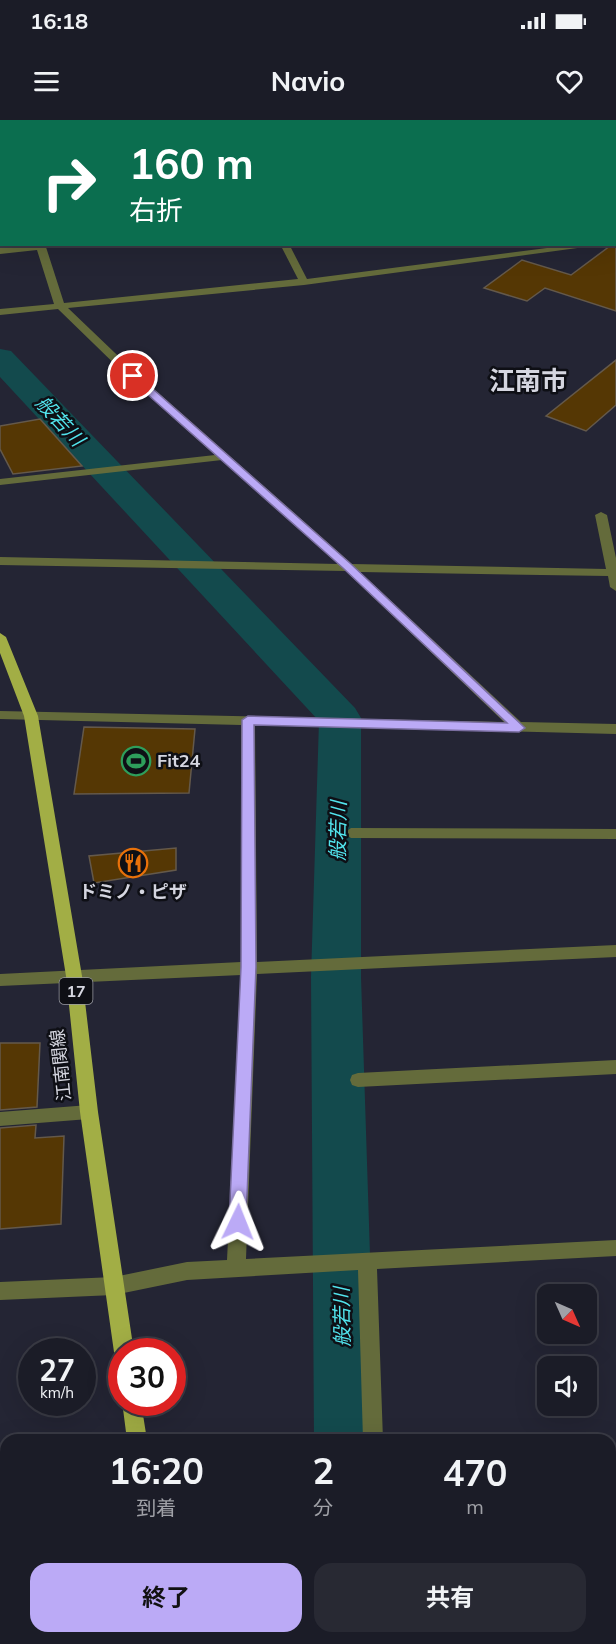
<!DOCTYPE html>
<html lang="ja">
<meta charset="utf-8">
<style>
body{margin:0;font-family:Mulish,"Noto Sans JP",sans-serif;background:#282933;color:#f1f3f6;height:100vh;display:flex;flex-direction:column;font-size:22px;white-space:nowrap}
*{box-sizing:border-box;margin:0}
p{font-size:20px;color:#a0a1a7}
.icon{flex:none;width:33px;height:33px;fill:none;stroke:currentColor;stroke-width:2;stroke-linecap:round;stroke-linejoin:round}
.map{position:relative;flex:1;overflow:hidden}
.drawer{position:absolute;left:0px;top:1314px;width:616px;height:210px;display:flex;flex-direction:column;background:#1b1c27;border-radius:18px 18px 0 0;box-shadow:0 6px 24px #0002,0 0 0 2px #393a44}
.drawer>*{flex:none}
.guide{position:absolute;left:0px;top:0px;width:616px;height:126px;box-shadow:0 6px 24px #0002,0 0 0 2px #393a44;background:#0b6e4f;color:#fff;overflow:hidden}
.needle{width:39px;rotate:135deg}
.controls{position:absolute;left:537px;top:1164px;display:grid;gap:12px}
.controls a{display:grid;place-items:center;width:60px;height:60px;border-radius:12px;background:#1b1c27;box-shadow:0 6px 24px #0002,0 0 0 2px #393a44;font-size:30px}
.speed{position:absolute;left:18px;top:1218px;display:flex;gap:12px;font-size:30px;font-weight:700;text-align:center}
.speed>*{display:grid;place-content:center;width:78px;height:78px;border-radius:50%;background:#1b1c27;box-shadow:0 6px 24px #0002,0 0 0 2px #393a44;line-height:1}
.speed small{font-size:15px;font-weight:400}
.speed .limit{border:9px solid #d22;background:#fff;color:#111}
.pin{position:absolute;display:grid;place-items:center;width:51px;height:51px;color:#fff;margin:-26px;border:3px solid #fff;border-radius:50%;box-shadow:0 2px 6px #0007}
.me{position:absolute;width:66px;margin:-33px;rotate:2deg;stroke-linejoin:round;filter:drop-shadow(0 0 4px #0008)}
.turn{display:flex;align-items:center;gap:21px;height:126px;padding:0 30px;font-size:27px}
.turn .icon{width:78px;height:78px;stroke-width:2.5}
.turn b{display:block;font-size:42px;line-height:51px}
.eta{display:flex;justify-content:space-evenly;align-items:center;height:102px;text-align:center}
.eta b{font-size:36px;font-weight:700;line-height:42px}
.cta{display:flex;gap:12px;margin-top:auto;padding:12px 30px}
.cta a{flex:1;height:69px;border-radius:18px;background:#bbaaf6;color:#111;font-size:24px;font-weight:700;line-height:69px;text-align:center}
.cta a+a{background:#282933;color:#f1f3f6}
.status{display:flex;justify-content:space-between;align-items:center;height:42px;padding:0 30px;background:#1b1c27;direction:ltr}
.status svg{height:16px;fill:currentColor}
header{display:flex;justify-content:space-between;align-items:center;height:78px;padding:0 30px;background:#1b1c27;font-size:27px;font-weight:700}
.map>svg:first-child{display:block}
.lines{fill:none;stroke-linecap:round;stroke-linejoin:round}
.river{fill:#134a4d;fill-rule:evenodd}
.building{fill:#553704;stroke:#64594b;stroke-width:1.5}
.minor{fill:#646b3b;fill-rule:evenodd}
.major{fill:#a2ae45;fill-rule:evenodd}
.route{fill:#bbaaf6;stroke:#7a6ea0;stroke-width:1.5}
.labels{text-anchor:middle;stroke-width:5;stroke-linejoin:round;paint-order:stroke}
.shield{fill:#0e0f15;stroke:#999aa3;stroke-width:1.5}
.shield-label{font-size:16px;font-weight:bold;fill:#d5d6e0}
.poi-label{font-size:18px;font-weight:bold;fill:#d5d6e0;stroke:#0e0f15;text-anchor:start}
.street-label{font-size:18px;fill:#d5d6e0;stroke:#0e0f15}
.water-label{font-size:20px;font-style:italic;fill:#52e5ee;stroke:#0e0f15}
.far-town-label{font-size:26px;font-weight:bold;fill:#d5d6e0;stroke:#0e0f15}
</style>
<div class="status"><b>16:18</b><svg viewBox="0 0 49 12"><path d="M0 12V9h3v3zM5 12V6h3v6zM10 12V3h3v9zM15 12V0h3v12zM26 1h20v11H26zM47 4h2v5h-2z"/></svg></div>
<header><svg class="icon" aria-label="menu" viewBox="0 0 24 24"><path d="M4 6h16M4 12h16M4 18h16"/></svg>Navio<svg class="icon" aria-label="heart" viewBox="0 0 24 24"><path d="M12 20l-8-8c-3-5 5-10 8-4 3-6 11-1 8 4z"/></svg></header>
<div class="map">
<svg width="616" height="1524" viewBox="0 0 616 1524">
<rect width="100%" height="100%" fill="#242534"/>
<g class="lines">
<!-- river -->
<path class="river" d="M 0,229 L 11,231 L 355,588 L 361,598 L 361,857 L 376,1320 L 314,1320 L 311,857 L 319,601 L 0,257 Z
M 315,1518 L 383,1518 L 385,1524 L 317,1524 Z"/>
</g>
<!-- building -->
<path class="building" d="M 610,126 L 616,127 L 616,191 L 545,168 L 527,181 L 484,168 L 522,140 L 571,155 Z
M 616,240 L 616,285 L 586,311 L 546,296 Z
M 40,299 L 82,346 L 13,354 L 0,329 L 0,306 Z
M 84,607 L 195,609 L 189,673 L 74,674 Z
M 176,728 L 176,750 L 94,763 L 89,736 Z
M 0,923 L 40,923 L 37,987 L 0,990 Z
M 36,1005 L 35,1018 L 64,1016 L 61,1104 L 0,1109 L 0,1008 Z"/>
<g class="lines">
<!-- minor -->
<path class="minor" d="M 218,0 L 226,0 L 227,2 L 219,2 Z
M 407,0 L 415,0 L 416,2 L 408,2 Z
M 494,0 L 502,0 L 503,2 L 495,2 Z
M 616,119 L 616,125 L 612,125 L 615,124 Z
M 45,124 L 64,183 L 298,159 L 280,124 L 289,124 L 307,159 L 578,124 L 607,124 L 304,165 L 68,188 L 137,254 L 352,444 L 606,449 L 595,395 L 601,392 L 607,395 L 616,438 L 616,471 L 610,467 L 608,456 L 360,452 L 521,602 L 616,604 L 616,614 L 255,605 L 257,842 L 616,825 L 616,837 L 257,854 L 246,1139 L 616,1120 L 616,1136 L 377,1149 L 383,1320 L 363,1320 L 358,1150 L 187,1160 L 114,1175 L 0,1180 L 0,1162 L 114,1157 L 187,1142 L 227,1140 L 241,855 L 0,866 L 0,854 L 241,842 L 241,605 L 0,599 L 0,591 L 504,602 L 346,451 L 0,445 L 0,437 L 338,444 L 222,340 L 0,365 L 0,359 L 215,335 L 129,258 L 58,189 L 0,195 L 0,189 L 54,184 L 37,130 L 0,134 L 0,128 Z
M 351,708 L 616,709 L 616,719 L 351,718 L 344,713 Z
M 616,940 L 616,954 L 358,967 L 352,965 L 350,960 L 352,955 L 358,953 Z
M 89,985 L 95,987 L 98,992 L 95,997 L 89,999 L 0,1006 L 0,992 Z
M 0,1355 L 6,1355 L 6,1375 L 0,1375 Z
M 616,1451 L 616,1473 L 610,1474 L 610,1452 Z
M 372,1518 L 394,1518 L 395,1524 L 373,1524 Z"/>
<!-- major -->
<path class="major" d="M 46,0 L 54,0 L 44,2 Z
M 145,0 L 157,0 L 143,2 Z
M 558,0 L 566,0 L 568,2 L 559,2 Z
M 0,30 L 2,30 L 0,35 Z
M 615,43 L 616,43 L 616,48 L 615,48 Z
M 0,513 L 6,517 L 38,596 L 82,856 L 98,992 L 134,1232 L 122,1232 L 122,1240 L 117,1239 L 114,1232 L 80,992 L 66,856 L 24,596 L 0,533 Z
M 122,1281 L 141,1282 L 147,1320 L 127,1320 Z
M 154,1518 L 176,1518 L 177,1524 L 155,1524 Z"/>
</g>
<!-- route -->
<path class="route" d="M 129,254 L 136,254 L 351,444 L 525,608 L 519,612 L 254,605 L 256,847 L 246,1102 L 244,1107 L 238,1110 L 232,1107 L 229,1102 L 241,847 L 242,600 L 248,596 L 507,603 L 343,448 L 129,258 Z"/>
<!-- icons -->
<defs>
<g id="stadium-ring" transform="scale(1.5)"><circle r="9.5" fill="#0e0f15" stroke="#2e9e5b" stroke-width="1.5"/><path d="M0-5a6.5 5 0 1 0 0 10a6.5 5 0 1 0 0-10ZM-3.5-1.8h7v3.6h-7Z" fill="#2e9e5b"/></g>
<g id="restaurant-ring" transform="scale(1.5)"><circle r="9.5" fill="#0e0f15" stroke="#e8710a" stroke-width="1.5"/><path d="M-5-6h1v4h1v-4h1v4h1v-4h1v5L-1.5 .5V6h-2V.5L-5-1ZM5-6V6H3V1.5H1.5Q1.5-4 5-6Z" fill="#e8710a"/></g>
</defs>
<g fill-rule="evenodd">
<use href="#stadium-ring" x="136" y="641"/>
<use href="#restaurant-ring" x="133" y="743"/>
</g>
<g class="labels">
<!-- shield labels -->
<rect class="shield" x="59.5" y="858" width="33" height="26" rx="4.5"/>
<g class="shield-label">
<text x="76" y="877">17</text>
</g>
<!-- poi labels -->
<g class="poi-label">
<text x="157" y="647">Fit24</text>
<text x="133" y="778" text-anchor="middle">ドミノ・ピザ</text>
</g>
<!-- street labels -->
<g class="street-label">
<text transform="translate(61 945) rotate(-96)" y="6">江南関線</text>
</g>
<!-- water labels -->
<g class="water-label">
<text transform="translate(60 301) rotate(47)" y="7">般若川</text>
<text transform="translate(338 711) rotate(-89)" y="7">般若川</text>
<text transform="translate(342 1197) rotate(-91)" y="7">般若川</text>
</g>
<!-- far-town labels -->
<g class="far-town-label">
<text x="528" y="270">江南市</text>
</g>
</g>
</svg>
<div class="controls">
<a><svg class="needle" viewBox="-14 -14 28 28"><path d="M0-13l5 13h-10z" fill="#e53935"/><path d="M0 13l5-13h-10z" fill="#a0a1a7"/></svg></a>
<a><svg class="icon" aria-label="sound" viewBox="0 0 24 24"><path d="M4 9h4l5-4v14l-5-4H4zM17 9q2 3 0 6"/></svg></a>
</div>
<div class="speed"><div>27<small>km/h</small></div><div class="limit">30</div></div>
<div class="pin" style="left:133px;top:256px;background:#d93025"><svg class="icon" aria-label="arrive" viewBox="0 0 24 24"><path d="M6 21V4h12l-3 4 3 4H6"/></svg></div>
<svg class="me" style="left:238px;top:1102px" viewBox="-20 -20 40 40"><path d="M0-17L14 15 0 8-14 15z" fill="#bbaaf6" stroke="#fff" stroke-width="4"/></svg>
<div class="guide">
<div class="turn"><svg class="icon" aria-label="right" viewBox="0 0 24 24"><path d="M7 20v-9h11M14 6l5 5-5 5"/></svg><div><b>160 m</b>右折</div></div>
</div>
<section class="drawer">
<div class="eta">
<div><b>16:20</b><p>到着</p></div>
<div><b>2</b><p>分</p></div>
<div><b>470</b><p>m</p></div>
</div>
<div class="cta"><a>終了</a><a>共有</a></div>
</section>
</div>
